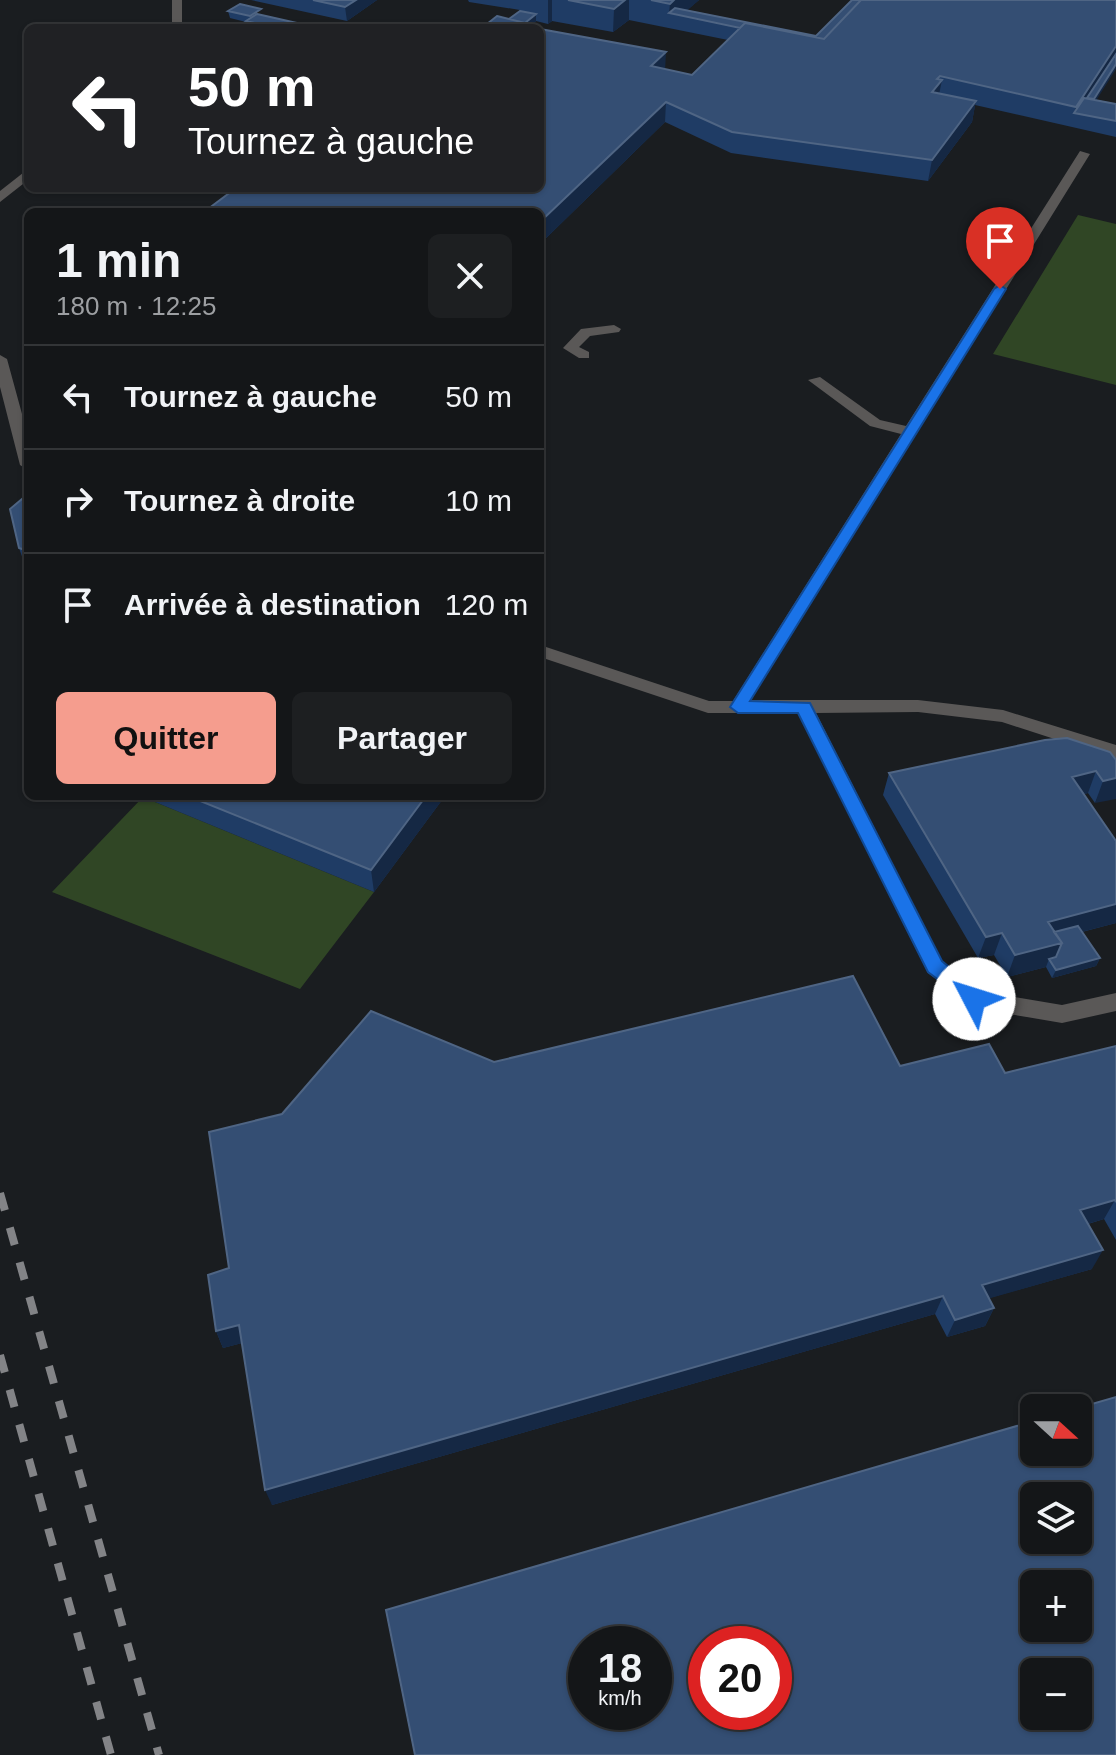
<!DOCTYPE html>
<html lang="fr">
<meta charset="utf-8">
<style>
body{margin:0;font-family:Arial,sans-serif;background:#1d1f21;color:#f1f3f6;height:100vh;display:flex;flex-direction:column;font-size:30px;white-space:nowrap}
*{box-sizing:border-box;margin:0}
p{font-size:26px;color:#9d9fa2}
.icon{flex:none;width:44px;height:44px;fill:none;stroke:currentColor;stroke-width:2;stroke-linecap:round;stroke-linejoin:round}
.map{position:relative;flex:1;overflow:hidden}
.panel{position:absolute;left:24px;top:208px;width:520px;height:592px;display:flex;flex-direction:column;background:#141618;border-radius:12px;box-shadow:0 2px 6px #0004,0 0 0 2px #333537}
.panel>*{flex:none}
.banner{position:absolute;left:24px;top:24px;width:520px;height:168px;border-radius:12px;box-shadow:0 2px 6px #0004,0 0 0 2px #333537;background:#202124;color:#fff;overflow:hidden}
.needle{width:52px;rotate:111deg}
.tools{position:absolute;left:1020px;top:1394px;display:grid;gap:16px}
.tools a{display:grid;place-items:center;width:72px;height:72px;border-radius:12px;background:#141618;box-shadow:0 2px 6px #0004,0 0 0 2px #333537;font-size:40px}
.speed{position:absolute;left:568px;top:1626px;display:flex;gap:16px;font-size:40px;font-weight:700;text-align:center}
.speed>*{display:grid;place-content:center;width:104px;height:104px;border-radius:50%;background:#141618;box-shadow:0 2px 6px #0004,0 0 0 2px #333537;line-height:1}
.speed small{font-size:20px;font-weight:400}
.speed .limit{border:12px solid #d22;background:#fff;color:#111}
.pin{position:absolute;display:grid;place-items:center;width:68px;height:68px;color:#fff;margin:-82px -34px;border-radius:50% 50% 50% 0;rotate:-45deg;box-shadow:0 0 8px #0007}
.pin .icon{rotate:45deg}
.me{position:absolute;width:88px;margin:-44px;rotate:310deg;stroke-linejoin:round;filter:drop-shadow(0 0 6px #0008)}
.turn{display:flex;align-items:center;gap:28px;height:168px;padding:0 32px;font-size:36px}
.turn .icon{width:104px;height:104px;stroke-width:2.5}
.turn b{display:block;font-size:56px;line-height:68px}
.round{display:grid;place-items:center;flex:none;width:84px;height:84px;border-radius:12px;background:#1d1f21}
.overview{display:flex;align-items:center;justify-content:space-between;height:136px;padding:0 32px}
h1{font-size:48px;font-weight:600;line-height:60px}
.primary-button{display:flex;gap:16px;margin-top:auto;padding:16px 32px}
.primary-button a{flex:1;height:92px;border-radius:12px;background:#f59d8e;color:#111;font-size:32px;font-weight:600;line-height:92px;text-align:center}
.primary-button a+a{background:#1d1f21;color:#f1f3f6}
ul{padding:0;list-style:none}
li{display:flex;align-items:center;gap:24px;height:104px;padding:0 32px;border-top:2px solid #333537}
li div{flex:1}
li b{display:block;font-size:30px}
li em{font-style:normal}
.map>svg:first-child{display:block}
.green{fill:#304625}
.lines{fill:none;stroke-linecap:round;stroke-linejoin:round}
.lane{fill:#5a5857;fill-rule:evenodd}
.rail{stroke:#838487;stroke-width:8;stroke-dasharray:18 18;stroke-linecap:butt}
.wall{fill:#1f3c65}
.shaded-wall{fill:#152844}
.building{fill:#344e73;stroke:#4f6584;stroke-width:2;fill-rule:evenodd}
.route{fill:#1a73e8;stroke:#114b97;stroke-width:2}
</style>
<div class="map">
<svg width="1116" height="1755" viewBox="0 0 1116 1755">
<rect width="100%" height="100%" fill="#1a1d20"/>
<!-- green -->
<path class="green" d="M 1078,215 L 1116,224 L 1116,385 L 993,354 Z
M 143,797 L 374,892 L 300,989 L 52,892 Z"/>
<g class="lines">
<!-- lane -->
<path class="lane" d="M 172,0 L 182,0 L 182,28 L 172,28 Z
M 1080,151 L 1090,154 L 751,700 L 918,700 L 1003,710 L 1116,745 L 1116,759 L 1002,722 L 918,712 L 816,713 L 942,961 L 980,991 L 1062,1005 L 1116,993 L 1116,1011 L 1062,1023 L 974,1008 L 928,973 L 798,713 L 708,713 L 540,657 L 540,645 L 709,701 L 733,701 L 901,434 L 870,426 L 808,380 L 820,377 L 880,420 L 906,426 Z
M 28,169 L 28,180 L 0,202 L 0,191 Z
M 614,325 L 621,329 L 619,332 L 590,336 L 579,347 L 589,352 L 589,358 L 579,358 L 563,348 L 581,329 Z
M 0,355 L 7,359 L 28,436 L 28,470 L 20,465 L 0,387 Z"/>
<!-- rail -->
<path class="rail" d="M 0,1193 L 159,1755
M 0,1355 L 111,1755"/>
</g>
<!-- wall -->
<path class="wall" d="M 251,0 L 377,0 L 347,21 Z
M 468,0 L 699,0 L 687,10 L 1116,104 L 1116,137 L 975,105 L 972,122 L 928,181 L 731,153 L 665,122 L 540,244 L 540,212 L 665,69 L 692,75 L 728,40 L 629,20 L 613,32 L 552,21 L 548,24 L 536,21 L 529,27 L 482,28 L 509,19 L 520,10 L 469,2 Z
M 228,11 L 262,15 L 319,28 L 247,28 L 246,22 L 230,18 Z
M 28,494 L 28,580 L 25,565 L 19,548 Z
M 1116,760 L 1095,803 L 1088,793 L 1084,794 L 1116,923 L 1082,932 L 1100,958 L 1096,966 L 1052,978 L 1046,967 L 1007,977 L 994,955 L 978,958 L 883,795 L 889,773 Z
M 142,796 L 445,796 L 374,892 L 143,797 Z
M 1116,1046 L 1116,1240 L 1104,1219 L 1088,1224 L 1092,1269 L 989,1298 L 994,1308 L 985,1326 L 947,1337 L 935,1314 L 272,1505 L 242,1343 L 223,1348 L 216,1331 L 229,1268 L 494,1062 L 900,1066 L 1005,1073 Z"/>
<!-- shaded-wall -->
<path class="shaded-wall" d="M 356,0 L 377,0 L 347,21 L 345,7 Z
M 548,0 L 552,0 L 552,21 L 548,24 Z
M 625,0 L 629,0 L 629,20 L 613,32 L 614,9 Z
M 674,0 L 699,0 L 681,16 L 669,13 L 670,4 Z
M 536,14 L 536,21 L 529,27 L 518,28 Z
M 1116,46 L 1116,58 L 1087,98 L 1074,113 L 1076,107 Z
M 666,52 L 665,72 L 651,66 Z
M 1116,64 L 1116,69 L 1092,107 L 1094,99 Z
M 940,76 L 938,85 L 942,80 L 938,100 L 932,92 Z
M 976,101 L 972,122 L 928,181 L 932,160 Z
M 666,102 L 665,122 L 540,244 L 540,222 Z
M 1096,771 L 1088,793 L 1064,800 L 1072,777 Z
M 1116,778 L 1116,799 L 1095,803 L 1103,781 Z
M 426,796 L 445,796 L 374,892 L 371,870 Z
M 1116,904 L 1116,923 L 1046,941 L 1048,922 Z
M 1002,933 L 994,955 L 978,958 L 986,937 Z
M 1062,943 L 1053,965 L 1049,959 L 1046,967 L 1007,977 L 1015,955 Z
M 1100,958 L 1096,966 L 1052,978 L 1056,970 Z
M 1115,1200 L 1104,1219 L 1070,1229 L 1080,1210 Z
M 1103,1250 L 1092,1269 L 973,1303 L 982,1285 Z
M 943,1296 L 935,1314 L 272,1505 L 265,1490 Z
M 994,1308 L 985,1326 L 947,1337 L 955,1320 Z
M 239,1325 L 246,1342 L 223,1348 L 216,1331 Z"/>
<!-- building -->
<path class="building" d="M 313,0 L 356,0 L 345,7 Z
M 568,0 L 625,0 L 614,9 Z
M 651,0 L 674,0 L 670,4 Z
M 852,0 L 861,0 L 824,39 L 745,23 L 740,28 L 669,13 L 675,8 L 816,36 Z
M 861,0 L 1116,0 L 1116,46 L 1076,107 L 940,76 L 937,79 L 942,80 L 932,92 L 976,101 L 932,160 L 732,132 L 666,102 L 540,222 L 540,212 L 204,212 L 236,188 L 540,188 L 540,29 L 666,52 L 651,66 L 692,75 L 745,23 L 824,39 Z
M 240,4 L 261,9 L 250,16 L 228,11 Z
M 520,11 L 536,14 L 525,23 L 509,19 Z
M 257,14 L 319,28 L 278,28 L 246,21 Z
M 497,16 L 529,24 L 526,27 L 534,28 L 482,28 Z
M 455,25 L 472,28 L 451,28 Z
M 1116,54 L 1116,64 L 1094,99 L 1087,98 Z
M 1084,98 L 1116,104 L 1116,121 L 1074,113 Z
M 28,494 L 28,551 L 19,548 L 10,509 Z
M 28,562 L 28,580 L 24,566 Z
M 1067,738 L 1110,752 L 1116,760 L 1116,778 L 1103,781 L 1096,771 L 1072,777 L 1116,841 L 1116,904 L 1048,922 L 1062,943 L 1015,955 L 1002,933 L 986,937 L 889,773 L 1045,740 Z
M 188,796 L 426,796 L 371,870 Z
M 1078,926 L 1100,958 L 1056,970 L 1049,959 L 1056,957 L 1062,943 L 1054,932 Z
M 853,976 L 900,1066 L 989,1044 L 1005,1073 L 1116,1046 L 1116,1202 L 1115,1200 L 1080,1210 L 1103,1250 L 982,1285 L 994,1308 L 955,1320 L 943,1296 L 265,1490 L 239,1325 L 216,1331 L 208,1275 L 229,1268 L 209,1132 L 282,1114 L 371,1011 L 494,1062 Z
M 1116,1397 L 1116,1755 L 415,1755 L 386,1610 L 1034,1421 L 1034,1452 L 1078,1452 L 1078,1408 ZM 1034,1496 L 1078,1496 L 1078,1540 L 1034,1540 ZM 1034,1584 L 1078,1584 L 1078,1628 L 1034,1628 ZM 586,1644 L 654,1644 L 654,1712 L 586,1712 ZM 706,1644 L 774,1644 L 774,1712 L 706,1712 ZM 1034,1672 L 1078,1672 L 1078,1716 L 1034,1716 Z"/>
<!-- route -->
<path class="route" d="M 1000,285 L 1006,289 L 750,701 L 810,703 L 942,961 L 981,994 L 984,999 L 981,1005 L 974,1007 L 928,972 L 798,713 L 738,713 L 730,707 L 994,289 Z"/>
</svg>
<div class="tools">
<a><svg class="needle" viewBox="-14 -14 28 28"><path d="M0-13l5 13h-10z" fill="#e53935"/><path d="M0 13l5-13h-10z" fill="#9d9fa2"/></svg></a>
<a><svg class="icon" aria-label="layers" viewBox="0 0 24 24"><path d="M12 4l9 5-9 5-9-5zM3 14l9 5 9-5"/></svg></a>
<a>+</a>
<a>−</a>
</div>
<div class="speed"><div>18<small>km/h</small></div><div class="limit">20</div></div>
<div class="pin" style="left:1000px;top:289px;background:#d93025"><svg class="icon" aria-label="arrive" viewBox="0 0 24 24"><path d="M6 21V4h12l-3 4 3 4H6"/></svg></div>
<svg class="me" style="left:974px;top:999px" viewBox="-20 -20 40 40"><circle r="19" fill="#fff"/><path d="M0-13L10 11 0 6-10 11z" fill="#1a73e8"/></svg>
<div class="banner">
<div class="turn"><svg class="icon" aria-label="left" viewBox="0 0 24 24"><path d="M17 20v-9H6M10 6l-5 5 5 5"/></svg><div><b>50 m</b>Tournez à gauche</div></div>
</div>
<section class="panel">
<div class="overview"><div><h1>1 min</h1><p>180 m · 12:25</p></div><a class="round"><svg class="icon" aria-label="close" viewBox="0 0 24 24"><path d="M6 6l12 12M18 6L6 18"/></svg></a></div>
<ul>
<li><svg class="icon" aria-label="left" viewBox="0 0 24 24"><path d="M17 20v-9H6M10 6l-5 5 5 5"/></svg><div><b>Tournez à gauche</b></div><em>50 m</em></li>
<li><svg class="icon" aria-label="right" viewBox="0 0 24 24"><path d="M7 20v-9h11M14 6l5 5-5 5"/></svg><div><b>Tournez à droite</b></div><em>10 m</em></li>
<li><svg class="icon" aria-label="arrive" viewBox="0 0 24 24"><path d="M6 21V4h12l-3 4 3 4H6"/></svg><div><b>Arrivée à destination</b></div><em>120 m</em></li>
</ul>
<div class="primary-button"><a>Quitter</a><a>Partager</a></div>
</section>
</div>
